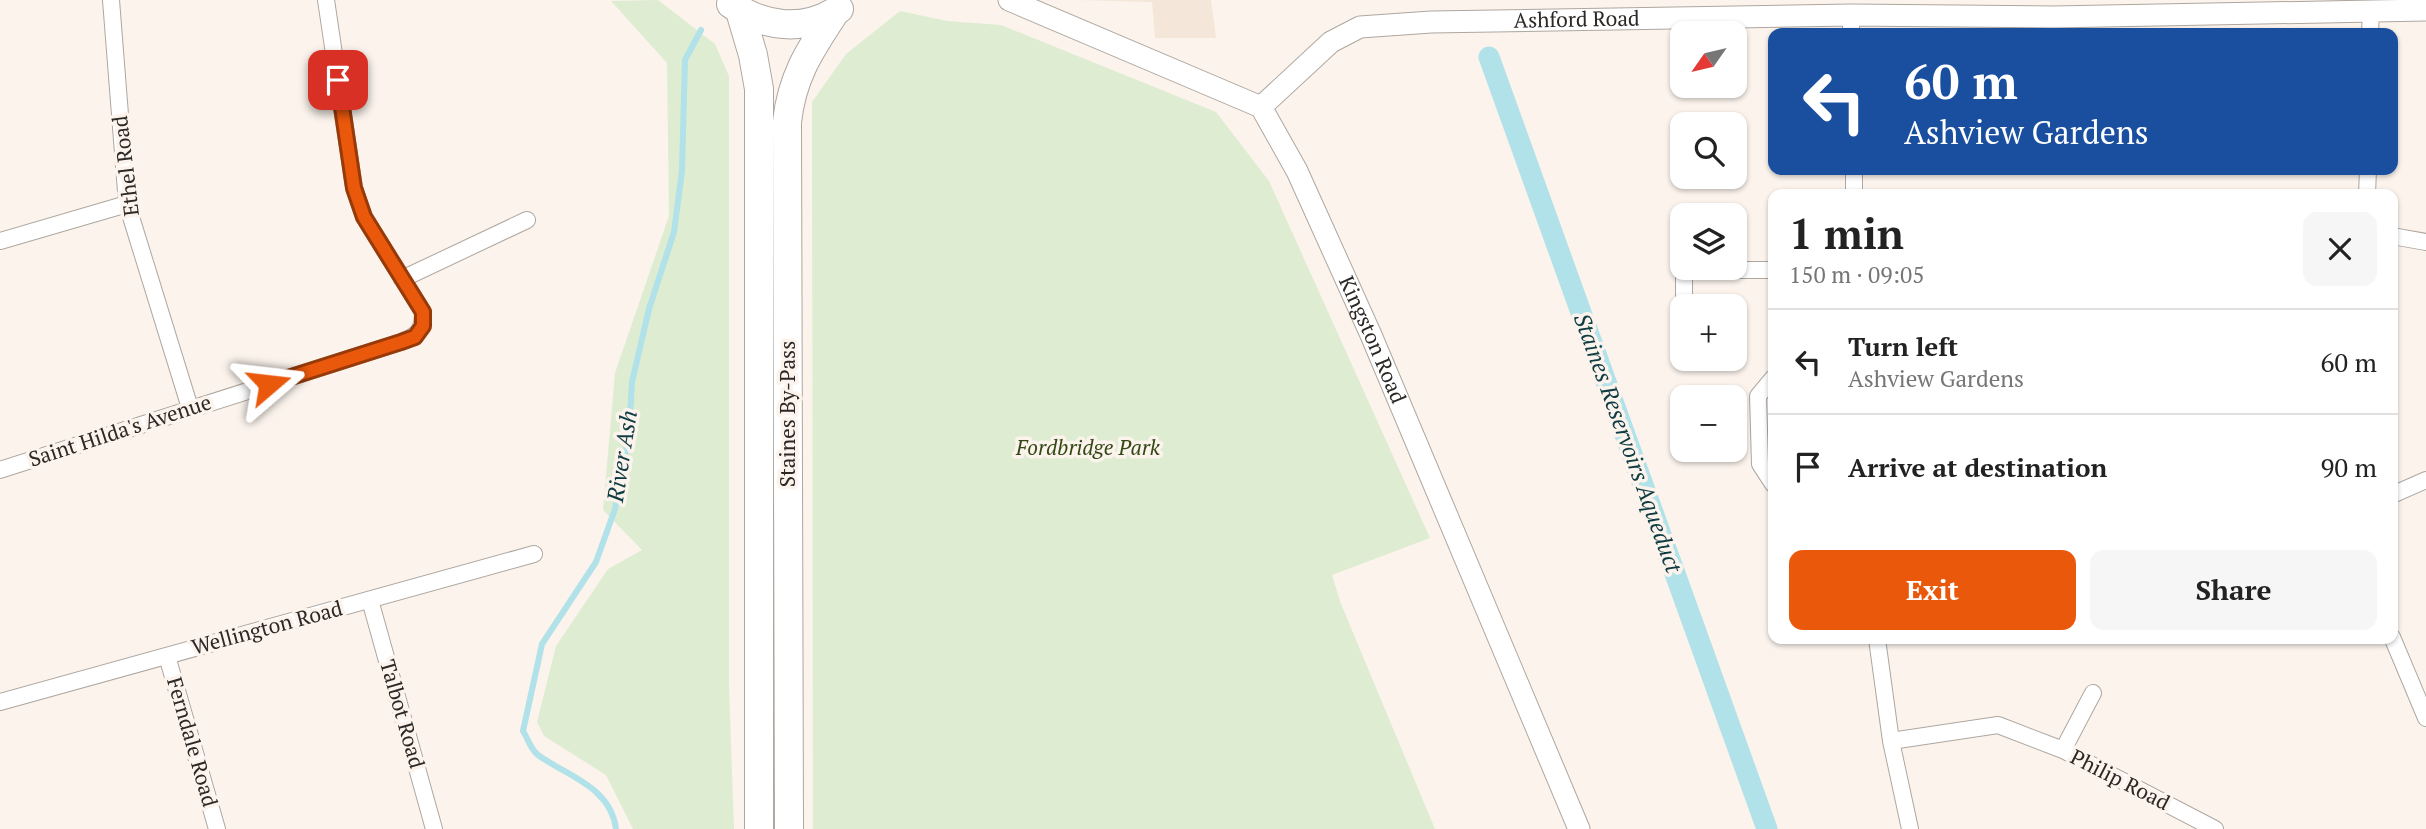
<!DOCTYPE html>
<meta charset="utf-8">
<style>
body{margin:0;font-family:"PT Serif",serif;background:#f6f6f6;color:#222;height:100vh;display:flex;flex-direction:column;font-size:26px;white-space:nowrap}
*{box-sizing:border-box;margin:0}
p{font-size:23px;color:#767676}
.icon{flex:none;width:38px;height:38px;fill:none;stroke:currentColor;stroke-width:2;stroke-linecap:round;stroke-linejoin:round}
.map{position:relative;flex:1;overflow:hidden}
.drawer{position:absolute;left:1768px;top:189px;width:630px;height:455px;display:flex;flex-direction:column;background:#fff;border-radius:14px;box-shadow:0 2px 5px #0004}
.drawer>*{flex:none}
.top-card{position:absolute;left:1768px;top:28px;width:630px;height:147px;border-radius:14px;box-shadow:0 2px 5px #0004;background:#1a4fa0;color:#fff;overflow:hidden}
.needle{width:46px;rotate:236deg}
.controls{position:absolute;left:1670px;top:21px;display:grid;gap:14px}
.controls a{display:grid;place-items:center;width:77px;height:77px;border-radius:14px;background:#fff;box-shadow:0 2px 5px #0004;font-size:35px}
.pin{position:absolute;display:grid;place-items:center;width:60px;height:60px;color:#fff;margin:-30px;border-radius:14px;box-shadow:0 4px 10px #0006}
.me{position:absolute;width:77px;margin:-38px;rotate:73deg;stroke-linejoin:round;filter:drop-shadow(0 0 5px #0008)}
.turn{display:flex;align-items:center;gap:24px;height:147px;padding:0 21px;font-size:32px}
.turn .icon{width:91px;height:91px;stroke-width:2.5}
.turn b{display:block;font-size:49px;line-height:60px}
.round{display:grid;place-items:center;flex:none;width:74px;height:74px;border-radius:14px;background:#f6f6f6}
.overview{display:flex;align-items:center;justify-content:space-between;height:119px;padding:0 21px}
h1{font-size:42px;font-weight:700;line-height:52px}
.action{display:flex;gap:14px;margin-top:auto;padding:14px 21px}
.action a{flex:1;height:80px;border-radius:14px;background:#ea580c;color:#fff;font-size:28px;font-weight:700;line-height:80px;text-align:center}
.action a+a{background:#f6f6f6;color:#222}
ul{padding:0;list-style:none}
li{display:flex;align-items:center;gap:21px;height:105px;padding:0 21px;border-top:2px solid #e0e0e0}
li div{flex:1}
li b{display:block;font-size:26px}
li em{font-style:normal}
.map>svg:first-child{display:block}
.built{fill:#f4e7d9}
.green{fill:#deedd1}
.lines{fill:none;stroke-linecap:round;stroke-linejoin:round}
.stream{stroke:#b1e1e9;stroke-width:6}
.canal{stroke:#b1e1e9;stroke-width:21}
.street-casing{stroke:#aea7a0;stroke-width:18}
.secondary-casing{stroke:#aea7a0;stroke-width:23}
.highway-casing{stroke:#aea7a0;stroke-width:30}
.street{stroke:#fff;stroke-width:16}
.secondary{stroke:#fff;stroke-width:21}
.highway{stroke:#fff;stroke-width:28}
.route-casing{stroke:#983908;stroke-width:18}
.route{stroke:#ea580c;stroke-width:12}
.labels{text-anchor:middle;stroke-width:7;stroke-linejoin:round;paint-order:stroke}
.street-label{font-size:21px;fill:#2b2825;stroke:#fbf3ec}
.park-label{font-size:21px;font-style:italic;fill:#324916;stroke:#fbf3ec}
.water-label{font-size:23px;font-style:italic;fill:#0f3c42;stroke:#fbf3ec}
</style>
<div class="map">
<svg width="2426" height="829" viewBox="0 0 2426 829">
<rect width="100%" height="100%" fill="#fbf3ec"/>
<!-- built -->
<path class="built" d="M 1078,0 L 1211,0 L 1216,38 L 1155,38 L 1152,2 Z"/>
<!-- green -->
<path class="green" d="M 658,0 L 715,44 L 729,76 L 729,686 L 734,829 L 633,829 L 606,775 L 544,736 L 537,722 L 556,646 L 608,569 L 642,550 L 603,510 L 615,373 L 669,216 L 667,63 L 611,1 Z
M 900,11 L 947,21 L 1001,25 L 1216,112 L 1269,181 L 1430,538 L 1332,575 L 1341,604 L 1435,829 L 813,829 L 812,102 L 846,54 Z"/>
<g class="lines">
<!-- stream -->
<path class="stream" d="M 616,829 C 611,787 567,776 538,755 C 531,750 528,739 523,731 L 542,644 L 596,562 L 615,509 L 629,434 L 632,382 L 649,309 L 674,232 L 682,171 L 685,60 L 701,30"/>
<!-- canal -->
<path class="canal" d="M 1489,57 L 1767,829"/>
<!-- street casing -->
<g class="street-casing">
<path id="street" d="M 111,0 L 127,204 L 190,408
M 1851,15 L 1851,33
M 2370,33 L 2371,10
M 1854,170 L 1854,194
M 2367,194 L 2368,170
M 2392,236 L 2426,242
M 0,241 L 127,204
M 402,279 L 527,220
M 1684,306 L 1684,270 L 1773,270
M 1773,378 L 1758,396 L 1760,464 L 1773,484
M 0,470 L 401,342 C 418,336 423,330 423,312 L 364,217 L 354,188 L 326,0
M 2392,495 L 2426,480
M 370,600 L 434,829
M 2392,637 L 2426,718
M 1877,639 L 1891,741 L 1910,829
M 167,656 L 217,829
M 0,702 L 534,554
M 1891,741 L 1998,725 L 2063,750 L 2215,829
M 2063,750 L 2093,693"/>
</g>
<!-- secondary casing -->
<g class="secondary-casing">
<g id="secondary">
<path id="s1" d="M 1009,0 L 1261,107 L 1297,171 L 1371,335 L 1579,829"/>
<path id="s2" d="M 1261,107 L 1331,42 L 1360,27 L 1431,22 L 1851,15 L 2054,17 L 2426,10"/>
</g>
</g>
<!-- highway casing -->
<g class="highway-casing">
<path id="highway" d="M 731,4 C 763,27 804,33 839,9
M 740,11 L 753,55 L 759,89 L 759,829
M 789,829 L 787,122 C 792,76 810,50 835,12"/>
</g>
<!-- street -->
<use href="#street" class="street"/>
<!-- secondary -->
<use href="#secondary" class="secondary"/>
<!-- highway -->
<use href="#highway" class="highway"/>
</g>
<g class="lines">
<!-- route casing -->
<g class="route-casing">
<path id="route" d="M 269,384 L 401,342 L 415,337 L 423,326 L 423,312 L 364,217 L 354,188 L 338,80"/>
</g>
<!-- route -->
<use href="#route" class="route"/>
</g>
<g class="labels">
<!-- street labels -->
<g class="street-label">
<text dy="7" stroke="none"><textPath href="#s2" startOffset="345">Ashford Road</textPath></text>
<text transform="translate(126 166) rotate(-97)" y="7">Ethel Road</text>
<text dy="7" stroke="none"><textPath href="#s1" startOffset="532">Kingston Road</textPath></text>
<text transform="translate(788 414) rotate(-90)" y="7">Staines By-Pass</text>
<text transform="translate(120 431) rotate(-18)" y="7">Saint Hilda's Avenue</text>
<text transform="translate(267 628) rotate(-15)" y="7">Wellington Road</text>
<text transform="translate(402 714) rotate(74)" y="7">Talbot Road</text>
<text transform="translate(192 742) rotate(74)" y="7">Ferndale Road</text>
<text transform="translate(2120 780) rotate(27)" y="7">Philip Road</text>
</g>
<!-- park labels -->
<g class="park-label">
<text x="1088" y="455">Fordbridge Park</text>
</g>
<!-- water labels -->
<g class="water-label">
<text transform="translate(1628 443) rotate(70)" y="8">Staines Reservoirs Aqueduct</text>
<text transform="translate(622 456) rotate(-81)" y="8">River Ash</text>
</g>
</g>
</svg>
<div class="controls">
<a><svg class="needle" viewBox="-14 -14 28 28"><path d="M0-13l5 13h-10z" fill="#e53935"/><path d="M0 13l5-13h-10z" fill="#767676"/></svg></a>
<a><svg class="icon" aria-label="search" viewBox="0 0 24 24"><circle cx="10" cy="10" r="6"/><path d="M15 15l6 6"/></svg></a>
<a><svg class="icon" aria-label="layers" viewBox="0 0 24 24"><path d="M12 4l9 5-9 5-9-5zM3 14l9 5 9-5"/></svg></a>
<a>+</a>
<a>−</a>
</div>
<div class="pin" style="left:338px;top:80px;background:#d93025"><svg class="icon" aria-label="arrive" viewBox="0 0 24 24"><path d="M6 21V4h12l-3 4 3 4H6"/></svg></div>
<svg class="me" style="left:269px;top:384px" viewBox="-20 -20 40 40"><path d="M0-17L14 15 0 8-14 15z" fill="#ea580c" stroke="#fff" stroke-width="4"/></svg>
<div class="top-card">
<div class="turn"><svg class="icon" aria-label="left" viewBox="0 0 24 24"><path d="M17 20v-9H6M10 6l-5 5 5 5"/></svg><div><b>60 m</b>Ashview Gardens</div></div>
</div>
<section class="drawer">
<div class="overview"><div><h1>1 min</h1><p>150 m · 09:05</p></div><a class="round"><svg class="icon" aria-label="close" viewBox="0 0 24 24"><path d="M6 6l12 12M18 6L6 18"/></svg></a></div>
<ul>
<li><svg class="icon" aria-label="left" viewBox="0 0 24 24"><path d="M17 20v-9H6M10 6l-5 5 5 5"/></svg><div><b>Turn left</b><p>Ashview Gardens</p></div><em>60 m</em></li>
<li><svg class="icon" aria-label="arrive" viewBox="0 0 24 24"><path d="M6 21V4h12l-3 4 3 4H6"/></svg><div><b>Arrive at destination</b></div><em>90 m</em></li>
</ul>
<div class="action"><a>Exit</a><a>Share</a></div>
</section>
</div>
